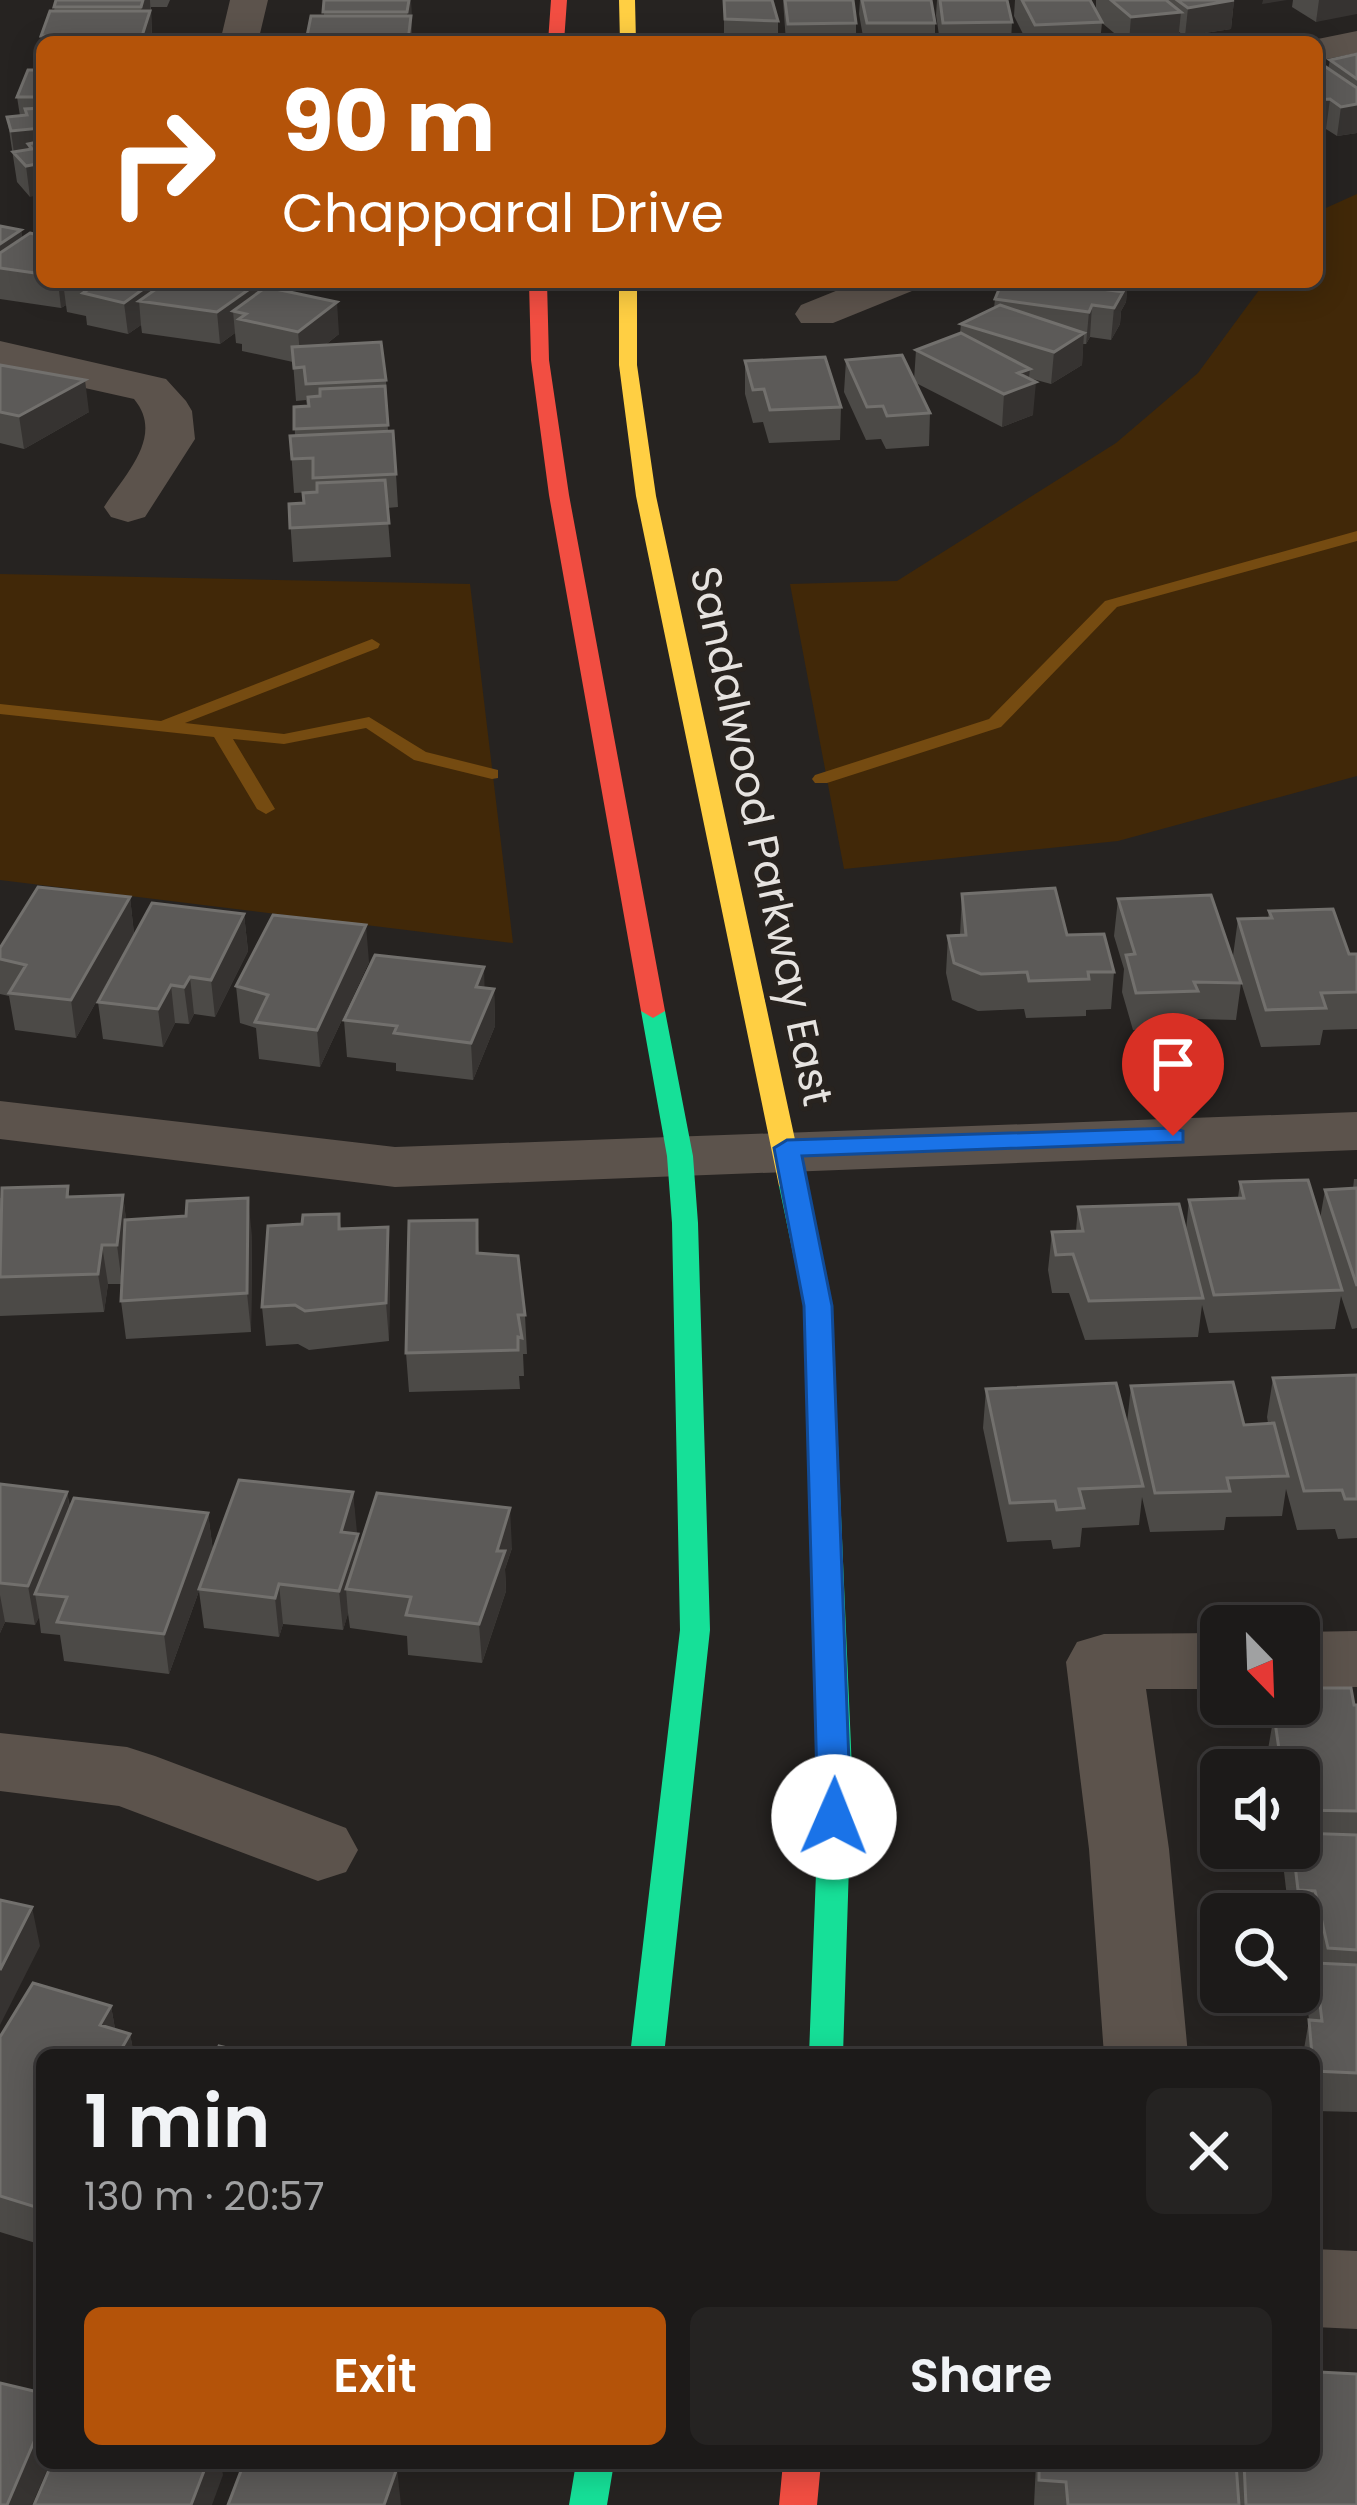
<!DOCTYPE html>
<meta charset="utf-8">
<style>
body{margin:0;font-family:Poppins,sans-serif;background:#252322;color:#f1f3f6;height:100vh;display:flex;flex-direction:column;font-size:45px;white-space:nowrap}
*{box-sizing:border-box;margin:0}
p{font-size:39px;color:#a0a1a2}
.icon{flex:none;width:66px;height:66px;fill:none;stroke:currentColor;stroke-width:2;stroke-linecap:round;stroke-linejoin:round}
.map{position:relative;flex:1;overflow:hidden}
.sheet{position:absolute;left:36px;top:2049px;width:1284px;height:420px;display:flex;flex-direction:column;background:#1c1a19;border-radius:18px;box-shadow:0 6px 30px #0003,0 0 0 3px #3a3838}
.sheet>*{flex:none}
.guide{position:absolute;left:36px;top:36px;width:1287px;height:252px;border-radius:18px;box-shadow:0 6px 30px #0003,0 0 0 3px #3a3838;background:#b45309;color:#fff;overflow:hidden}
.needle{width:78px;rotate:157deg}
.tools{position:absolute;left:1200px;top:1605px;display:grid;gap:24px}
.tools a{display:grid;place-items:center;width:120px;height:120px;border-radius:18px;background:#1c1a19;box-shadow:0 6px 30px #0003,0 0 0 3px #3a3838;font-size:60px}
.pin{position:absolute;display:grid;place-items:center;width:102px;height:102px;color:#fff;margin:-123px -51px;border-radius:50% 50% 50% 0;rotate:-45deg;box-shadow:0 0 12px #0007}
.pin .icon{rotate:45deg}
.me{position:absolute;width:132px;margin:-66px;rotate:1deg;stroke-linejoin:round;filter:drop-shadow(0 0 9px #0008)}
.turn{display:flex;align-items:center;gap:42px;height:252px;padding:0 48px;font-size:54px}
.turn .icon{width:156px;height:156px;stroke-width:2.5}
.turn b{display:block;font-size:84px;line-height:102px}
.round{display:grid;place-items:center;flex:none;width:126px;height:126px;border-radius:18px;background:#252322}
.summary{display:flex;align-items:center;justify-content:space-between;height:204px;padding:0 48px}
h1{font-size:72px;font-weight:600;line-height:90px}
.action{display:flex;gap:24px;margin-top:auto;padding:24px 48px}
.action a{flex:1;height:138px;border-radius:18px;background:#b45309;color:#fff;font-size:48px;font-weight:600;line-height:138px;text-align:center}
.action a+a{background:#252322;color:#f1f3f6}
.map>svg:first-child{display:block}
.green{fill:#412808}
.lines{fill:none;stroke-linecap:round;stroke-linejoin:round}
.stream{fill:#754b11;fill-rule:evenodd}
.street{fill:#5c534c;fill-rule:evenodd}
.fast{fill:#16e098;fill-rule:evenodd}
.slow{fill:#ffcf43;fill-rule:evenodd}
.jam{fill:#f24e42;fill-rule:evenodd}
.wall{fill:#4c4a47}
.shaded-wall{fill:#363331}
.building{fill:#5c5a58;stroke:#72706d;stroke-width:3}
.route{fill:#1a73e8;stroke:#114b97;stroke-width:3}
.labels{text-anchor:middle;stroke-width:10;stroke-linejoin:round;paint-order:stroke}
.street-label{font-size:42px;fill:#e6e3e0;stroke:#28231f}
</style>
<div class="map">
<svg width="1357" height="2505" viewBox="0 0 1357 2505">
<rect width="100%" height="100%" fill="#262321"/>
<!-- green -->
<path class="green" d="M 1357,194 L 1357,776 L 1118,841 L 844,869 L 790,584 L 897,581 L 1116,443 L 1198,373 L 1265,282 L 1317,282 L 1317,212 Z
M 0,574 L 470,584 L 513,943 L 0,880 Z"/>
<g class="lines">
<!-- stream -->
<path class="stream" d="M 1357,531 L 1357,541 L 1117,607 L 1001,727 L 827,783 L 815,783 L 812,779 L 815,775 L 989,719 L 1105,601 Z
M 372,639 L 380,644 L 378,648 L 185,723 L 284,734 L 369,717 L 426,752 L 498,770 L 498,778 L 492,779 L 414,760 L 366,728 L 284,744 L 233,739 L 275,809 L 266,814 L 257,809 L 214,737 L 0,714 L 0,704 L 161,721 Z"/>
<!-- street -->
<path class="street" d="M 230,0 L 268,0 L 258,42 L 220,42 Z
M 1357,31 L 1357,53 L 1317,61 L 1317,42 L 1303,42 Z
M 858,282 L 919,282 L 912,291 L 833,323 L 801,323 L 795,314 L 801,305 Z
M 0,341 L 166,379 L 186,401 L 192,411 L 195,439 L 145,517 L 128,522 L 111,517 L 104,507 C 125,474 165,436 134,399 L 0,369 Z
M 0,1101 L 395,1147 L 1357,1112 L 1357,1150 L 395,1187 L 0,1139 Z
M 1357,1631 L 1357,1687 L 1299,1688 L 1299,1632 Z
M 1221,1633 L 1221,1689 L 1146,1689 L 1169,1849 L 1188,2055 L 1104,2055 L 1089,1849 L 1066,1662 L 1077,1642 L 1104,1634 Z
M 0,1733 L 127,1747 L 155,1756 L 346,1828 L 358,1850 L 346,1872 L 318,1881 L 119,1806 L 0,1791 Z
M 1314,2249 L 1357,2251 L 1357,2329 L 1314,2327 Z"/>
<!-- fast -->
<path class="fast" d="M 653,1004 L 665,1011 L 693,1156 L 698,1223 L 710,1630 L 664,2055 L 630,2055 L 680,1630 L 672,1223 L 667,1156 L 641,1011 Z
M 792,1178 L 805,1186 L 832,1306 L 852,1770 L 843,2055 L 809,2055 L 820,1770 L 804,1306 L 779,1186 Z
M 576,2463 L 614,2463 L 607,2505 L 569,2505 Z"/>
<!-- slow -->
<path class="slow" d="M 619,0 L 635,0 L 636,42 L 620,42 Z
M 619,282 L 637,282 L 637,365 L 656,496 L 805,1186 L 792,1194 L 779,1186 L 636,496 L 619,365 Z"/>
<!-- jam -->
<path class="jam" d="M 551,0 L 567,0 L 564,42 L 548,42 Z
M 529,282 L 547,282 L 549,360 L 569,495 L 665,1011 L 653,1018 L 641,1011 L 549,495 L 531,360 Z
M 783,2463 L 821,2463 L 817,2505 L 779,2505 Z"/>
</g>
<!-- wall -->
<path class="wall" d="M 56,0 L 170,0 L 167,7 L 151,7 L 152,42 L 42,43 L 41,36 L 54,11 Z
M 324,0 L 411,0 L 412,42 L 306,42 L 324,16 Z
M 724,0 L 778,21 L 778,42 L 724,42 Z
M 783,0 L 853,0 L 856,23 L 856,42 L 786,42 Z
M 860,0 L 931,0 L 935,23 L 935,42 L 864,42 L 859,14 Z
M 937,0 L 1007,0 L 1012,22 L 1011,42 L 940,42 L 936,15 Z
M 1015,0 L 1090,0 L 1096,11 L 1096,0 L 1234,0 L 1231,29 L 1185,36 L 1179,32 L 1178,41 L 1125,42 L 1102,23 L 1100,42 L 1027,42 L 1014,16 Z
M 1293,0 L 1357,0 L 1316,22 L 1292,7 Z
M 42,50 L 42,128 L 30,197 L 17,182 L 7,117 L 20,116 L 17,97 L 37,70 L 36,66 Z
M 1357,54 L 1357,133 L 1337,136 L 1326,129 L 1317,130 L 1317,61 L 1328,69 L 1330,60 Z
M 0,226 L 21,230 L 22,238 L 42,236 L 42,282 L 252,282 L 258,283 L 259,292 L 339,334 L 324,346 L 386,380 L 388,432 L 396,474 L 398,507 L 387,508 L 391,557 L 293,562 L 289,504 L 304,503 L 314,492 L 294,493 L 290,436 L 295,436 L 294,407 L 307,406 L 306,400 L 296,401 L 293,362 L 242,351 L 242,344 L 236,343 L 235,333 L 220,344 L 142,333 L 141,325 L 128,334 L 87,325 L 86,316 L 67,312 L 66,305 L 61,308 L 0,299 Z
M 1001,282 L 1136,282 L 1131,289 L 1127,288 L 1126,302 L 1121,311 L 1120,324 L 1111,340 L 1090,337 L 1086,344 L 1083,344 L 1082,365 L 1051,384 L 1029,378 L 1033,415 L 1002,427 L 916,383 L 930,413 L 929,446 L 886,449 L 881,439 L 866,440 L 844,392 L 846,360 L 914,380 L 916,350 L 960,333 L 961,324 L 994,308 L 995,299 Z
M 745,361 L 841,407 L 840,440 L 769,443 L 763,422 L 753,423 L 745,394 Z
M 0,365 L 89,412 L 24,449 L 0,443 Z
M 962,894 L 1067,935 L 1114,972 L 1111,1009 L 1086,1010 L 1086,1016 L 1026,1018 L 1024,1009 L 978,1011 L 952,1000 L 946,973 L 948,936 L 960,935 Z
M 130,897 L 134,934 L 76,1038 L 15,1030 L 9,996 L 0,994 L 0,948 Z
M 1118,899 L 1241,983 L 1236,1020 L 1194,1019 L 1193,1028 L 1133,1030 L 1122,992 L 1124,969 L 1114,936 Z
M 1269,911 L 1357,992 L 1357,1029 L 1323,1030 L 1320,1045 L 1261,1047 L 1233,956 L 1238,919 L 1268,918 Z
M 244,914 L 248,951 L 215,1017 L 194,1014 L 189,1024 L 175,1023 L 163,1047 L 103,1039 L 98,1002 Z
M 369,962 L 320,1067 L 259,1059 L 256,1028 L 240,1023 L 236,986 Z
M 485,988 L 494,989 L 495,1026 L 473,1080 L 396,1071 L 396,1063 L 347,1057 L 344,1020 Z
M 1354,1179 L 1357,1179 L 1357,1328 L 1352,1329 L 1341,1296 L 1335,1329 L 1209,1333 L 1202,1305 L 1198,1337 L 1085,1340 L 1069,1293 L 1052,1293 L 1048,1270 L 1052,1232 L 1076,1231 L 1078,1207 L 1186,1230 L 1189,1200 L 1238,1198 L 1240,1182 L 1320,1219 L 1325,1190 L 1353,1189 Z
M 68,1186 L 69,1197 L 123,1195 L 126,1220 L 252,1236 L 251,1332 L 126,1339 L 121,1301 L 121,1284 L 108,1284 L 104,1312 L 0,1316 L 0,1198 Z
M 339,1214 L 341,1229 L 390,1266 L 389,1341 L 309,1350 L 298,1344 L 266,1346 L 262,1307 L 302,1224 Z
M 477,1220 L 479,1254 L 525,1315 L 527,1354 L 523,1354 L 524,1376 L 519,1376 L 520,1389 L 409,1392 L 406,1353 Z
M 1357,1375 L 1357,1538 L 1338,1539 L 1335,1529 L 1297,1530 L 1286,1489 L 1282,1516 L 1226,1517 L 1224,1530 L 1150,1532 L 1142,1497 L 1139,1525 L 1082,1528 L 1080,1547 L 1053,1549 L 1051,1540 L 1007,1542 L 983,1428 L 986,1389 L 1127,1423 L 1131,1386 L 1244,1425 L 1268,1423 L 1267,1417 L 1273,1378 Z
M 0,1484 L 67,1492 L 70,1507 L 208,1513 L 213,1551 L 353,1492 L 356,1534 L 359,1548 L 512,1548 L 505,1569 L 506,1591 L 482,1663 L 408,1655 L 407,1636 L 350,1628 L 348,1613 L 343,1630 L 283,1624 L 279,1637 L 204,1628 L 199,1591 L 169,1674 L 64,1661 L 60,1635 L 41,1633 L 39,1617 L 35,1625 L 5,1622 L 0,1633 Z
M 1312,1688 L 1357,1705 L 1357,2117 L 1357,2112 L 1314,2111 L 1314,2055 L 1303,2055 L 1309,2020 L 1307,2003 L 1315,1964 L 1308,1931 L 1299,1930 L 1299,1914 L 1289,1914 L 1284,1872 L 1288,1850 L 1281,1848 L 1299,1848 L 1299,1770 L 1269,1770 L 1267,1755 L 1274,1715 L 1307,1716 Z
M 111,2006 L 115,2029 L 130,2034 L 134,2055 L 42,2055 L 42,2245 L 0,2232 L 0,2037 Z
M 1319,2372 L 1357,2505 L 1034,2505 L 1036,2463 L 1314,2463 L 1314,2397 Z"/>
<!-- shaded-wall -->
<path class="shaded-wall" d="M 143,0 L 150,0 L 152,42 L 143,42 L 141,7 Z
M 409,0 L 411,0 L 412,42 L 408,42 L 407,12 Z
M 1234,0 L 1231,29 L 1185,36 L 1188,8 Z
M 1263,0 L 1287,0 L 1262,4 Z
M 1319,0 L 1357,0 L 1357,14 L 1316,22 Z
M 1181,12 L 1178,41 L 1129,42 L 1131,17 Z
M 1330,99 L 1326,129 L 1317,130 L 1319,101 Z
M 1357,104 L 1357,133 L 1337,136 L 1341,107 Z
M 42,128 L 42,158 L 28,144 L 30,160 L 14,153 L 11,131 Z
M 42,163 L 42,194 L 30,197 L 26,166 Z
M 21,230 L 25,261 L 0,268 L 0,244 Z
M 58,282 L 63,282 L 66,305 L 61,308 Z
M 153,282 L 177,282 L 139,301 L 141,325 L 128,334 L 124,303 Z
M 1123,282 L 1128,282 L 1126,302 L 1121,311 L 1120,324 L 1111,340 L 1114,308 L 1120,298 Z
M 258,283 L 260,315 L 233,311 L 235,333 L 220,344 L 217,312 Z
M 337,302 L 339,334 L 301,364 L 298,332 Z
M 1092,305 L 1090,337 L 1086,344 L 1089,312 Z
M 1084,333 L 1082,365 L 1051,384 L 1054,352 Z
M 1030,369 L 1028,385 L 1036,382 L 1033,415 L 1002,427 L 1004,394 L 1018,373 Z
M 85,380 L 89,412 L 24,449 L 19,416 Z
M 130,897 L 134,934 L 76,1038 L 71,1000 Z
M 244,914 L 248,951 L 215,1017 L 211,980 Z
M 366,925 L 369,962 L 320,1067 L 317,1030 Z
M 484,967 L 485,1004 L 476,987 Z
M 190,977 L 194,1014 L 189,1024 L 184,987 Z
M 171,985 L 175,1023 L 163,1047 L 158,1009 Z
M 494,989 L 495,1026 L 473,1080 L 471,1043 Z
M 123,1195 L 128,1233 L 122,1284 L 117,1245 Z
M 248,1198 L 252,1236 L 251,1332 L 247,1293 Z
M 388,1227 L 390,1266 L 389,1341 L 386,1303 Z
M 102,1245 L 108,1284 L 104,1312 L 98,1274 Z
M 67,1492 L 73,1531 L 35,1594 L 39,1617 L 35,1625 L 28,1586 Z
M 353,1492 L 357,1532 L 344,1571 L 341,1532 Z
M 510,1508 L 512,1548 L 505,1569 L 506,1591 L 482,1663 L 479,1624 Z
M 208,1513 L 213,1552 L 169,1674 L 164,1634 Z
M 358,1534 L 361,1574 L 346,1589 L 348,1614 L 343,1630 L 339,1591 Z
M 279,1584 L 283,1624 L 279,1637 L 275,1598 Z
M 0,1595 L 5,1622 L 0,1633 Z
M 32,1907 L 40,1946 L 0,2025 L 0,1970 Z
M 111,2006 L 118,2045 L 100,2025 Z
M 130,2034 L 134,2055 L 118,2055 Z
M 42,2423 L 42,2463 L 50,2463 L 32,2505 L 7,2505 Z
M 207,2463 L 221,2463 L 223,2475 L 212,2505 L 191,2505 Z
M 397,2468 L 401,2505 L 384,2505 Z"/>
<!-- building -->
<path class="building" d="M 56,0 L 143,0 L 141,7 L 54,7 Z
M 324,0 L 409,0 L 407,12 L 323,12 Z
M 724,0 L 772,0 L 778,21 L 725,19 Z
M 785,0 L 853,0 L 856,23 L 788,24 Z
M 862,0 L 931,0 L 935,23 L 867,23 Z
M 940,0 L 1007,0 L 1012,22 L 943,23 Z
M 1022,0 L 1090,0 L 1102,22 L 1035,25 Z
M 1111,0 L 1166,0 L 1181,12 L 1131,17 Z
M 1177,0 L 1234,0 L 1188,8 Z
M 50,11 L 150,11 L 142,36 L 41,36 Z
M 311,16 L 411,16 L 408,41 L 306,41 Z
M 46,40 L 132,40 L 131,42 L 45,42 Z
M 1357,54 L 1357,79 L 1330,60 Z
M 1317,61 L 1357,88 L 1357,104 L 1341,107 L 1330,99 L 1317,100 Z
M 28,70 L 42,70 L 42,97 L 17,97 Z
M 42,108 L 42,128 L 11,131 L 7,117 L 27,115 L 25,109 Z
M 42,141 L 42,163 L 26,166 L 13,152 L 32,149 L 28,144 Z
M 0,226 L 21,230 L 0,244 Z
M 30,233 L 42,236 L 42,274 L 0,268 L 0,253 Z
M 72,282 L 153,282 L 124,303 L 83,293 L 93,286 Z
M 166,282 L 252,282 L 258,283 L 217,312 L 139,301 Z
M 1002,282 L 1052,282 L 1123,292 L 1114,308 L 1092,305 L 1089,312 L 995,299 Z
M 1096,282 L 1123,282 L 1121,286 Z
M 266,287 L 337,302 L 298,332 L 239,319 L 246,314 L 233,311 Z
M 1000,305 L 1084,333 L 1054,352 L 961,324 Z
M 961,333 L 1030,369 L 1018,373 L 1036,382 L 1004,394 L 916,350 Z
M 381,342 L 386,380 L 306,384 L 304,367 L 294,368 L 292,347 Z
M 902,355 L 930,413 L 887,416 L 883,406 L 867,407 L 846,360 Z
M 825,357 L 841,407 L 770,410 L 764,389 L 753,390 L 745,361 Z
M 0,365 L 85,380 L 19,416 L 0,412 Z
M 385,386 L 388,425 L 294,429 L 294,407 L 309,406 L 308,397 L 320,396 L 320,389 Z
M 393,431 L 396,474 L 313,478 L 313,458 L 292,459 L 290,436 Z
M 385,480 L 389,523 L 290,528 L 289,504 L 304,503 L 303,493 L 317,492 L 317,483 Z
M 38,887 L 130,897 L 71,1000 L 9,993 L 26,965 L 0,959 L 0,948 Z
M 1055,888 L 1067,935 L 1104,934 L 1114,972 L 1088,972 L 1089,979 L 1029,981 L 1027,972 L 981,974 L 954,963 L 948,936 L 966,935 L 962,894 Z
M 1211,895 L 1241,983 L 1194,982 L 1198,991 L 1136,993 L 1126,955 L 1135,954 L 1118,899 Z
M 152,903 L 244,914 L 211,980 L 190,977 L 184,987 L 171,985 L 158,1009 L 98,1002 Z
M 1333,909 L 1349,954 L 1357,954 L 1357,992 L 1321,993 L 1326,1008 L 1266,1010 L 1238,919 L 1272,918 L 1269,911 Z
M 273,915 L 366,925 L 317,1030 L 255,1022 L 268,995 L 236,986 Z
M 375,955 L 484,967 L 476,987 L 494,989 L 471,1043 L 394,1033 L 397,1026 L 344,1020 Z
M 1308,1180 L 1342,1290 L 1214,1295 L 1189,1200 L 1244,1198 L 1240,1182 Z
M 68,1186 L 67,1197 L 123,1195 L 117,1245 L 102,1245 L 98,1274 L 0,1277 L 2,1188 Z
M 1357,1188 L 1357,1286 L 1325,1190 Z
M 248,1198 L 247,1293 L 121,1301 L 125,1220 L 186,1216 L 187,1201 Z
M 1179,1204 L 1203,1298 L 1089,1301 L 1073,1254 L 1056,1255 L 1052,1232 L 1083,1231 L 1078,1207 Z
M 339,1214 L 339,1229 L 388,1227 L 386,1303 L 305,1311 L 295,1305 L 262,1307 L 268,1226 L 302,1224 L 303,1215 Z
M 477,1220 L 477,1253 L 518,1256 L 525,1315 L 518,1315 L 522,1338 L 518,1337 L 518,1350 L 406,1353 L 409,1221 Z
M 1357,1375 L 1357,1499 L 1345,1499 L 1342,1490 L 1304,1491 L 1273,1378 Z
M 1233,1382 L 1244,1425 L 1274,1423 L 1288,1476 L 1227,1478 L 1230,1491 L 1155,1493 L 1131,1386 Z
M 1116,1383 L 1143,1486 L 1079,1489 L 1084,1508 L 1057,1510 L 1055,1501 L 1010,1503 L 986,1389 Z
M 239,1480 L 353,1492 L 341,1532 L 358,1534 L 339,1591 L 279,1584 L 275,1598 L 199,1589 Z
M 0,1484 L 67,1492 L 28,1586 L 0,1583 Z
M 377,1493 L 510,1508 L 497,1551 L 505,1551 L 479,1624 L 406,1615 L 411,1597 L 346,1589 Z
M 74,1498 L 208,1513 L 164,1634 L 57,1622 L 67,1597 L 35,1594 Z
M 1312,1688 L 1351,1688 L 1354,1705 L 1357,1705 L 1357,1811 L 1299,1810 L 1299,1770 L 1282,1770 L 1274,1715 L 1317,1716 Z
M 1299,1833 L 1357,1835 L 1357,1950 L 1328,1948 L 1315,1891 L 1298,1890 L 1293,1848 L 1299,1848 Z
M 0,1900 L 32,1907 L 0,1970 Z
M 1315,1963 L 1357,1965 L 1357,2073 L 1314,2071 L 1314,2055 L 1312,2055 L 1309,2020 L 1322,2021 Z
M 33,1983 L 111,2006 L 100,2025 L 130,2034 L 118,2055 L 42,2055 L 42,2209 L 0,2196 L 0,2037 Z
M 219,2046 L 257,2055 L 215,2055 Z
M 327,2049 L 376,2055 L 325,2055 Z
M 1319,2372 L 1357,2374 L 1357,2505 L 1246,2505 L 1244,2463 L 1314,2463 L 1314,2401 L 1321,2402 Z
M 0,2383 L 42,2393 L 42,2423 L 7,2505 L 0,2505 Z
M 52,2463 L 207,2463 L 191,2505 L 34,2505 Z
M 244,2463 L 376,2463 L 397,2468 L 384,2505 L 228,2505 Z
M 1039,2463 L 1236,2463 L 1239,2505 L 1068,2505 L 1066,2482 L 1039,2480 Z"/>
<!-- route -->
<path class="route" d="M 1173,1128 L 1183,1131 L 1183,1142 L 802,1156 L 832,1306 L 851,1817 L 834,1830 L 823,1826 L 818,1817 L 804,1306 L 774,1148 L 787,1140 Z"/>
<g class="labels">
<!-- street labels -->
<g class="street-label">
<text transform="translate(762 836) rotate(78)" y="15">Sandalwood Parkway East</text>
</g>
</g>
</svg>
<div class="tools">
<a><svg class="needle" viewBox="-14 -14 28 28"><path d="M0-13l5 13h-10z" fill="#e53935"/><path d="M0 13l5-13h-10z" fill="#a0a1a2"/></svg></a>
<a><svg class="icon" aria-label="sound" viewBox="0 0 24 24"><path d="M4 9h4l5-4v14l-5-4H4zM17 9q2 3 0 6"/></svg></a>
<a><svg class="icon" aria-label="search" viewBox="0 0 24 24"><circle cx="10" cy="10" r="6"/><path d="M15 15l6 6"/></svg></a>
</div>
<div class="pin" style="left:1173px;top:1136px;background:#d93025"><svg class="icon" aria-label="arrive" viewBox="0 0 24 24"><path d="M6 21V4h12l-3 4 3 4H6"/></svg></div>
<svg class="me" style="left:834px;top:1817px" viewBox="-20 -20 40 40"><circle r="19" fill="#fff"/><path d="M0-13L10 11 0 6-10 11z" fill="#1a73e8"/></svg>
<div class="guide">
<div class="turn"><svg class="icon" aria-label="right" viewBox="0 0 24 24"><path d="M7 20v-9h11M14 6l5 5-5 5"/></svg><div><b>90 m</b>Chapparal Drive</div></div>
</div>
<section class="sheet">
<div class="summary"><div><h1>1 min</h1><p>130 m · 20:57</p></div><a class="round"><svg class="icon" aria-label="close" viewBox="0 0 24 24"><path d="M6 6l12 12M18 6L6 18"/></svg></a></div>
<div class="action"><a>Exit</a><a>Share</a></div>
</section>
</div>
